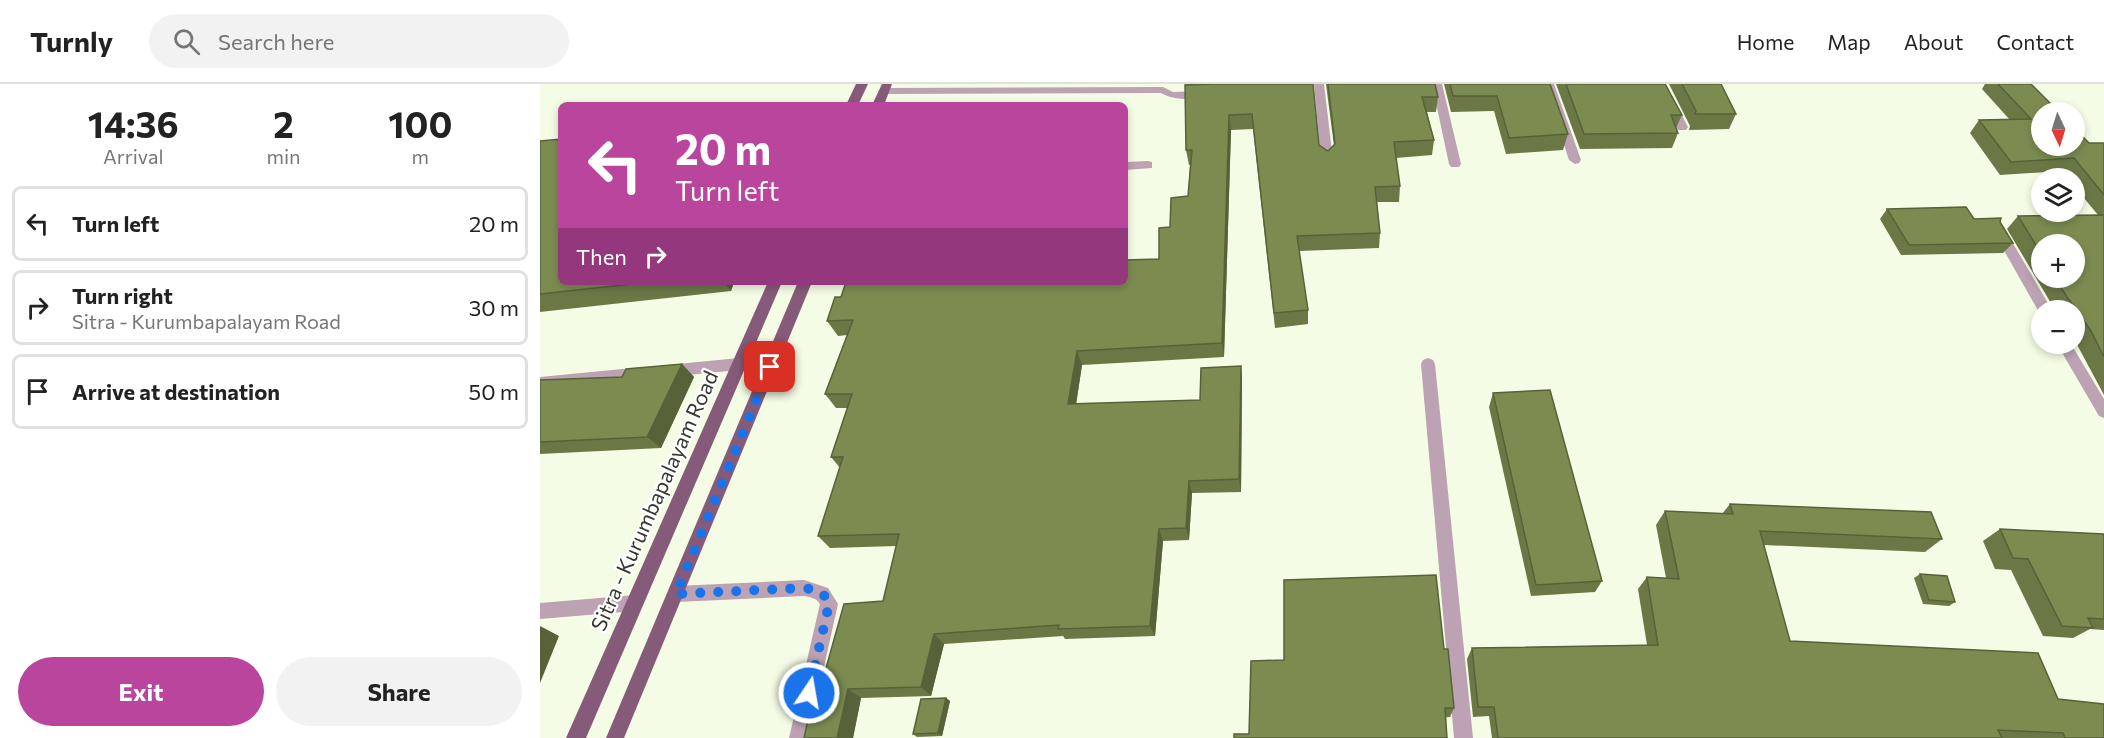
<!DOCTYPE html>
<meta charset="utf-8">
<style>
body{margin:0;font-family:Commissioner,sans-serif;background:#f2f2f2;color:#222;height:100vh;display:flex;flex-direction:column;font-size:22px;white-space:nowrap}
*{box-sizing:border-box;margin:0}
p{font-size:20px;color:#767676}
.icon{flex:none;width:33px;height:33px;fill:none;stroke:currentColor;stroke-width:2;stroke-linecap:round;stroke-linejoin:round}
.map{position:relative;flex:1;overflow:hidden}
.panel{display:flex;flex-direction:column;background:#fff;width:540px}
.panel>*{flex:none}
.hud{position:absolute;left:18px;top:18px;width:570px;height:183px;border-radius:9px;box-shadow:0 3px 9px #0003;background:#ba459d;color:#fff;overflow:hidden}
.needle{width:39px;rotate:176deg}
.buttons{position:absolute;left:1491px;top:18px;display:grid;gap:12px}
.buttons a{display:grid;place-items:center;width:54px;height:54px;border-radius:50%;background:#fff;box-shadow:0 3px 9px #0003;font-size:30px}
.pin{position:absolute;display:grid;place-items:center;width:51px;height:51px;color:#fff;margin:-26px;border-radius:12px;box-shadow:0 3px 9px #0006}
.me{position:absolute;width:66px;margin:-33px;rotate:12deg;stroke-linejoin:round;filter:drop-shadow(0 0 4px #0008)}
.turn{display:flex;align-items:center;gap:21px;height:126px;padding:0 18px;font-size:27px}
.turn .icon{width:78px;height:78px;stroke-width:2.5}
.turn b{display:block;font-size:42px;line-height:51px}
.then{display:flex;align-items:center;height:57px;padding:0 18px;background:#0003;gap:12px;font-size:22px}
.eta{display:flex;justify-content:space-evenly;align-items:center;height:102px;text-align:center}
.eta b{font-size:36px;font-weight:700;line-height:42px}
.button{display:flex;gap:12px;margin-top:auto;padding:12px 18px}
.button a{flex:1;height:69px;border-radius:36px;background:#ba459d;color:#fff;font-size:24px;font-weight:700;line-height:69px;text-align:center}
.button a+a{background:#f2f2f2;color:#222}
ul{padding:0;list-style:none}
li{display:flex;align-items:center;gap:18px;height:75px;margin:0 12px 9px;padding:0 6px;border:3px solid #e0e0e0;border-radius:9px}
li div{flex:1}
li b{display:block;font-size:22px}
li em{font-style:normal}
header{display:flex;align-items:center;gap:36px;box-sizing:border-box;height:84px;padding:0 30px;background:#fff;border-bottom:2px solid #e0e0e0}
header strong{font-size:28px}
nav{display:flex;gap:33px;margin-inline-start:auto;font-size:21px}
.search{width:420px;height:54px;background:#f2f2f2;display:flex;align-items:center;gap:15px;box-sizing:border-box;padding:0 21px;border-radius:33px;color:#767676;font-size:22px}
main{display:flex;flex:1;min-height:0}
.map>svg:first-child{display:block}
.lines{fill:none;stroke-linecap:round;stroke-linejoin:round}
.service{fill:#bca2b3;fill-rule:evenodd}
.minor{fill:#bca2b3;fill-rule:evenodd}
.primary{fill:#865b79;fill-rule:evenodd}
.wall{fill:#6b7846;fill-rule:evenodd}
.shaded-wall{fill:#576239}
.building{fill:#7c8c51;stroke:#576239;stroke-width:1.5}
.route{stroke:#1a73e8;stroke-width:10;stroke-dasharray:0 18}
.labels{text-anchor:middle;stroke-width:4.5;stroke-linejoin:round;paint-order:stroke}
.street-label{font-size:21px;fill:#35382f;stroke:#fff}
</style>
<header>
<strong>Turnly</strong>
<div class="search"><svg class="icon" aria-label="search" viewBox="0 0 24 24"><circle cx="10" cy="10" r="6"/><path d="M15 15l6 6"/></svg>Search here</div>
<nav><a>Home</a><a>Map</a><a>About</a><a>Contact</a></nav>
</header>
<main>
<section class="panel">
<div class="eta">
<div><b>14:36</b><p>Arrival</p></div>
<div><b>2</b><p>min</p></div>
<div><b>100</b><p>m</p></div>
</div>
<ul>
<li><svg class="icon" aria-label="left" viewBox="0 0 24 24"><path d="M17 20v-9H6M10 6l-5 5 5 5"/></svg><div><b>Turn left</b></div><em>20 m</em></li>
<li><svg class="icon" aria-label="right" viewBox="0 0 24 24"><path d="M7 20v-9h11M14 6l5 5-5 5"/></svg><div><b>Turn right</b><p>Sitra - Kurumbapalayam Road</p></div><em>30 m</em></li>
<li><svg class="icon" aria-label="arrive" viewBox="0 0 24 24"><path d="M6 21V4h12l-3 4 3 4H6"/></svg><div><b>Arrive at destination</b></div><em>50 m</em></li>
</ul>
<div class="button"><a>Exit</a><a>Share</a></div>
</section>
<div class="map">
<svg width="1564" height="654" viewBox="0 0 1564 654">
<rect width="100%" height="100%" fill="#f5fce5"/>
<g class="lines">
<!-- service -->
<path class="service" d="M 623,3 L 633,8 L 664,7 L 670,10 C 659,18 632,16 621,9 L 344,10 L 338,7 L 344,4 Z
M 608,77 L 612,78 L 612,84 L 585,86 L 585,78 Z
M 264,496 L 288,504 L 298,520 L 268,654 L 249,654 L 280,520 C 276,514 271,513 264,512 L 136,518 L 130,516 L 127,510 L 130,504 L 136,502 Z"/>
<!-- minor -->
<path class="minor" d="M 774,0 L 784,0 L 793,76 L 787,80 L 781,76 Z
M 892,0 L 902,0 L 921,80 L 919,83 L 911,83 L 909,80 Z
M 1004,0 L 1014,0 L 1041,76 L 1039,79 L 1035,80 L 1029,76 Z
M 1114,0 L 1126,0 L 1148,43 L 1146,46 L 1138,46 Z
M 1459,143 L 1464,144 L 1512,226 L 1502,226 L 1500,230 L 1453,147 Z
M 1517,260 L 1531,260 L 1564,315 L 1564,334 L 1559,332 Z
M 199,274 L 204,276 L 206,280 L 204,284 L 199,286 L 127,293 L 122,291 L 120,287 L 122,283 L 127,281 Z
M 888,274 L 893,276 L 895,280 L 933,654 L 914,654 L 881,280 L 883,276 Z
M 103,283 L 108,285 L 110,289 L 108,293 L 103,295 L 0,305 L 0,293 Z
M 95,511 L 101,513 L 104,519 L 101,525 L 95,527 L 0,535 L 0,519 Z"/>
<!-- primary -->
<path class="primary" d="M 316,0 L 328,0 L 318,21 L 306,21 Z
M 342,0 L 352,0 L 344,21 L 332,21 Z
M 228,198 L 242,198 L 46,654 L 26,654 Z
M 258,198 L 272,198 L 84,654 L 66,654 Z"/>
</g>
<!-- wall -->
<path class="wall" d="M 646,0 L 773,0 L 779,61 L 788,67 L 794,62 L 786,0 L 895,0 L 898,13 L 896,28 L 887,28 L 894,56 L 892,71 L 856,74 L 860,102 L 859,118 L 837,118 L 840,149 L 839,164 L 759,167 L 768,226 L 768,240 L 735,244 L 713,45 L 691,46 L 684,273 L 542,281 L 536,320 L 660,316 L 701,282 L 702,296 L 701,408 L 652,409 L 649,456 L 623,457 L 615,552 L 525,555 L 523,552 L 404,560 L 391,612 L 321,614 L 313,654 L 264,654 L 279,609 L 343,517 L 356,462 L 290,464 L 278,452 L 300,384 L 291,373 L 308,324 L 296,324 L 285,310 L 307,251 L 298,252 L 287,237 L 619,175 L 630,143 L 648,112 L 650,81 L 649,81 L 646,66 Z
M 904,0 L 1010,0 L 1028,50 L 1023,66 L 966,70 L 954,27 L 911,28 Z
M 1016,0 L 1125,0 L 1142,31 L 1136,44 L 1138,49 L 1132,64 L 1040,65 Z
M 1129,0 L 1181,0 L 1196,30 L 1189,45 L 1149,46 L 1150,42 Z
M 1445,0 L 1491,0 L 1549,59 L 1564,59 L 1564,311 L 1534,255 L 1534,226 L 1515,226 L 1467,145 L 1478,132 L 1558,131 L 1534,102 L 1534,94 L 1529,94 L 1522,87 L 1460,91 L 1430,49 L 1439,36 L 1470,36 L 1442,5 ZM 1502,160 L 1534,194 L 1502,194 Z
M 0,57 L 21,198 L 194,198 L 191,207 L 0,228 Z
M 1347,125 L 1460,138 L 1473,159 L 1463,169 L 1361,171 L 1340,135 Z
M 142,280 L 154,293 L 121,364 L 0,370 L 0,296 L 82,293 Z
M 953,309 L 1062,497 L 1055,508 L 991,512 L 949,323 Z
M 1190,420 L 1402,455 L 1385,468 L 1224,461 L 1250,557 L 1518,615 L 1564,654 L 952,654 L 949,632 L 933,633 L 927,575 L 932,564 L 1107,561 L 1098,505 L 1107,493 L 1126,494 L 1116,441 L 1125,427 L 1182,430 Z
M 1460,445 L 1564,450 L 1564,546 L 1550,545 L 1533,554 L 1503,552 L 1471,486 L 1455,485 L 1443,457 Z
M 1380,490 L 1415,518 L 1409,522 L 1383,520 L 1374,494 Z
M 904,565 L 914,624 L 910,633 L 709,650 L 744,576 Z
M 406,614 L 410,617 L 402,652 L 377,653 L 373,650 Z"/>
<!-- shaded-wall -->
<path class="shaded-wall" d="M 689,31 L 691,46 L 684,273 L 682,259 Z
M 184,198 L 194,198 L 191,207 Z
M 537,267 L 542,281 L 534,334 L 528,320 Z
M 142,280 L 154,293 L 121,364 L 107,353 Z
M 701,282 L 702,296 L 701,408 L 699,395 Z
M 649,397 L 652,409 L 649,456 L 646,444 Z
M 619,445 L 623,457 L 615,552 L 610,542 Z
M 0,542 L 19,552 L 0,599 Z
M 394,550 L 404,560 L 391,612 L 381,603 Z
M 308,605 L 321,614 L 313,654 L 297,654 Z
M 406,614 L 410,617 L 402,652 L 398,649 Z"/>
<!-- building -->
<path class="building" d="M 674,0 L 773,0 L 779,61 L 788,67 L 795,60 L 788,0 L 895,0 L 898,13 L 882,13 L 894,56 L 854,58 L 860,102 L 835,103 L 840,149 L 757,152 L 768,226 L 734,229 L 712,30 L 689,31 L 682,259 L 537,267 L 528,320 L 660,316 L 661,284 L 701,282 L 699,395 L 649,397 L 646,444 L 619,445 L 610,542 L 518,545 L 519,541 L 394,550 L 381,603 L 308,605 L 297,654 L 264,654 L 274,609 L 279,609 L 304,520 L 343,517 L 359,450 L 278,452 L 303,373 L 291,373 L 312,310 L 285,310 L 313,236 L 287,237 L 295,213 L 301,213 L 306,198 L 585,198 L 585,176 L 619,175 L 619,144 L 630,143 L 631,114 L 648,112 L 652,66 L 646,66 L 645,1 Z
M 910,0 L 1010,0 L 1028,50 L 969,54 L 957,12 L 913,12 Z
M 1026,0 L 1125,0 L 1142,31 L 1131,31 L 1138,49 L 1044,50 Z
M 1142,0 L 1181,0 L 1196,30 L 1155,30 L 1156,27 Z
M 1458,0 L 1491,0 L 1519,28 L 1502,28 L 1502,62 L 1534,62 L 1534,44 L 1549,59 L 1564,59 L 1564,111 L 1534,74 L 1471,78 L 1439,36 L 1491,35 Z
M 21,55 L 21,198 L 110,198 L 0,210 L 0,57 Z
M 1426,123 L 1434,135 L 1461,134 L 1460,138 L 1473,159 L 1369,161 L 1347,125 Z
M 1564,131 L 1564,273 L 1551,247 L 1527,213 L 1515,194 L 1534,194 L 1534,160 L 1502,160 L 1502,171 L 1478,132 Z
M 142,280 L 107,353 L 0,358 L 0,296 L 82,293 L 86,285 Z
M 1010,306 L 1062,497 L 996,501 L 953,309 Z
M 1190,420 L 1391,428 L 1402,455 L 1220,447 L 1250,557 L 1498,569 L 1518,615 L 1564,620 L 1564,654 L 1525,654 L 1523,649 L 1458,646 L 1462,654 L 958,654 L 954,623 L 938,623 L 932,564 L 1118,561 L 1107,493 L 1139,495 L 1125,427 L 1193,430 Z
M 1460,445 L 1564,450 L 1564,535 L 1548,534 L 1553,544 L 1522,542 L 1488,475 L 1473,474 Z
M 1380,490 L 1407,492 L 1415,518 L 1389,516 Z
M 896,491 L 904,565 L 908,565 L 914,624 L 905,624 L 907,654 L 694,654 L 694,650 L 709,650 L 711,577 L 744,576 L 744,496 Z
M 406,614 L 398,649 L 373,650 L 381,615 Z"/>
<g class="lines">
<!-- route -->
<path class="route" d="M 230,283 L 136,510 L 264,504 C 277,506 284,507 289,520 L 269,609"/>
</g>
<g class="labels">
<!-- street labels -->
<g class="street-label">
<text transform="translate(115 417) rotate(-66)" y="7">Sitra - Kurumbapalayam Road</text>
</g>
</g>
</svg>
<div class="buttons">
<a><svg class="needle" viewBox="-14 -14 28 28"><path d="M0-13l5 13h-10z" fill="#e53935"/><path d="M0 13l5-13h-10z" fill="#767676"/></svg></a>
<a><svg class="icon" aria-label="layers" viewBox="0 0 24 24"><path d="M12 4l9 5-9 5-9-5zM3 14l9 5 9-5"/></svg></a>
<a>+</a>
<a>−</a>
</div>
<div class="pin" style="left:230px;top:283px;background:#d93025"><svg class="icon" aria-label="arrive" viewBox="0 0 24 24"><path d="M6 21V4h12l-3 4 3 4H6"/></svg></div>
<svg class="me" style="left:269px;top:609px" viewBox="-20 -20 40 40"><circle r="17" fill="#1a73e8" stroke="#fff" stroke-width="3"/><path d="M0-11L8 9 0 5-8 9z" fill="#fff"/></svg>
<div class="hud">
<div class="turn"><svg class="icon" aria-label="left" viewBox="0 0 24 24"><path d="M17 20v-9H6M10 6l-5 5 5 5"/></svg><div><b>20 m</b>Turn left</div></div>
<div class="then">Then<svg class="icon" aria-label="right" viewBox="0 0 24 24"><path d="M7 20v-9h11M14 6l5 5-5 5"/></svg></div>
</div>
</div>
</main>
